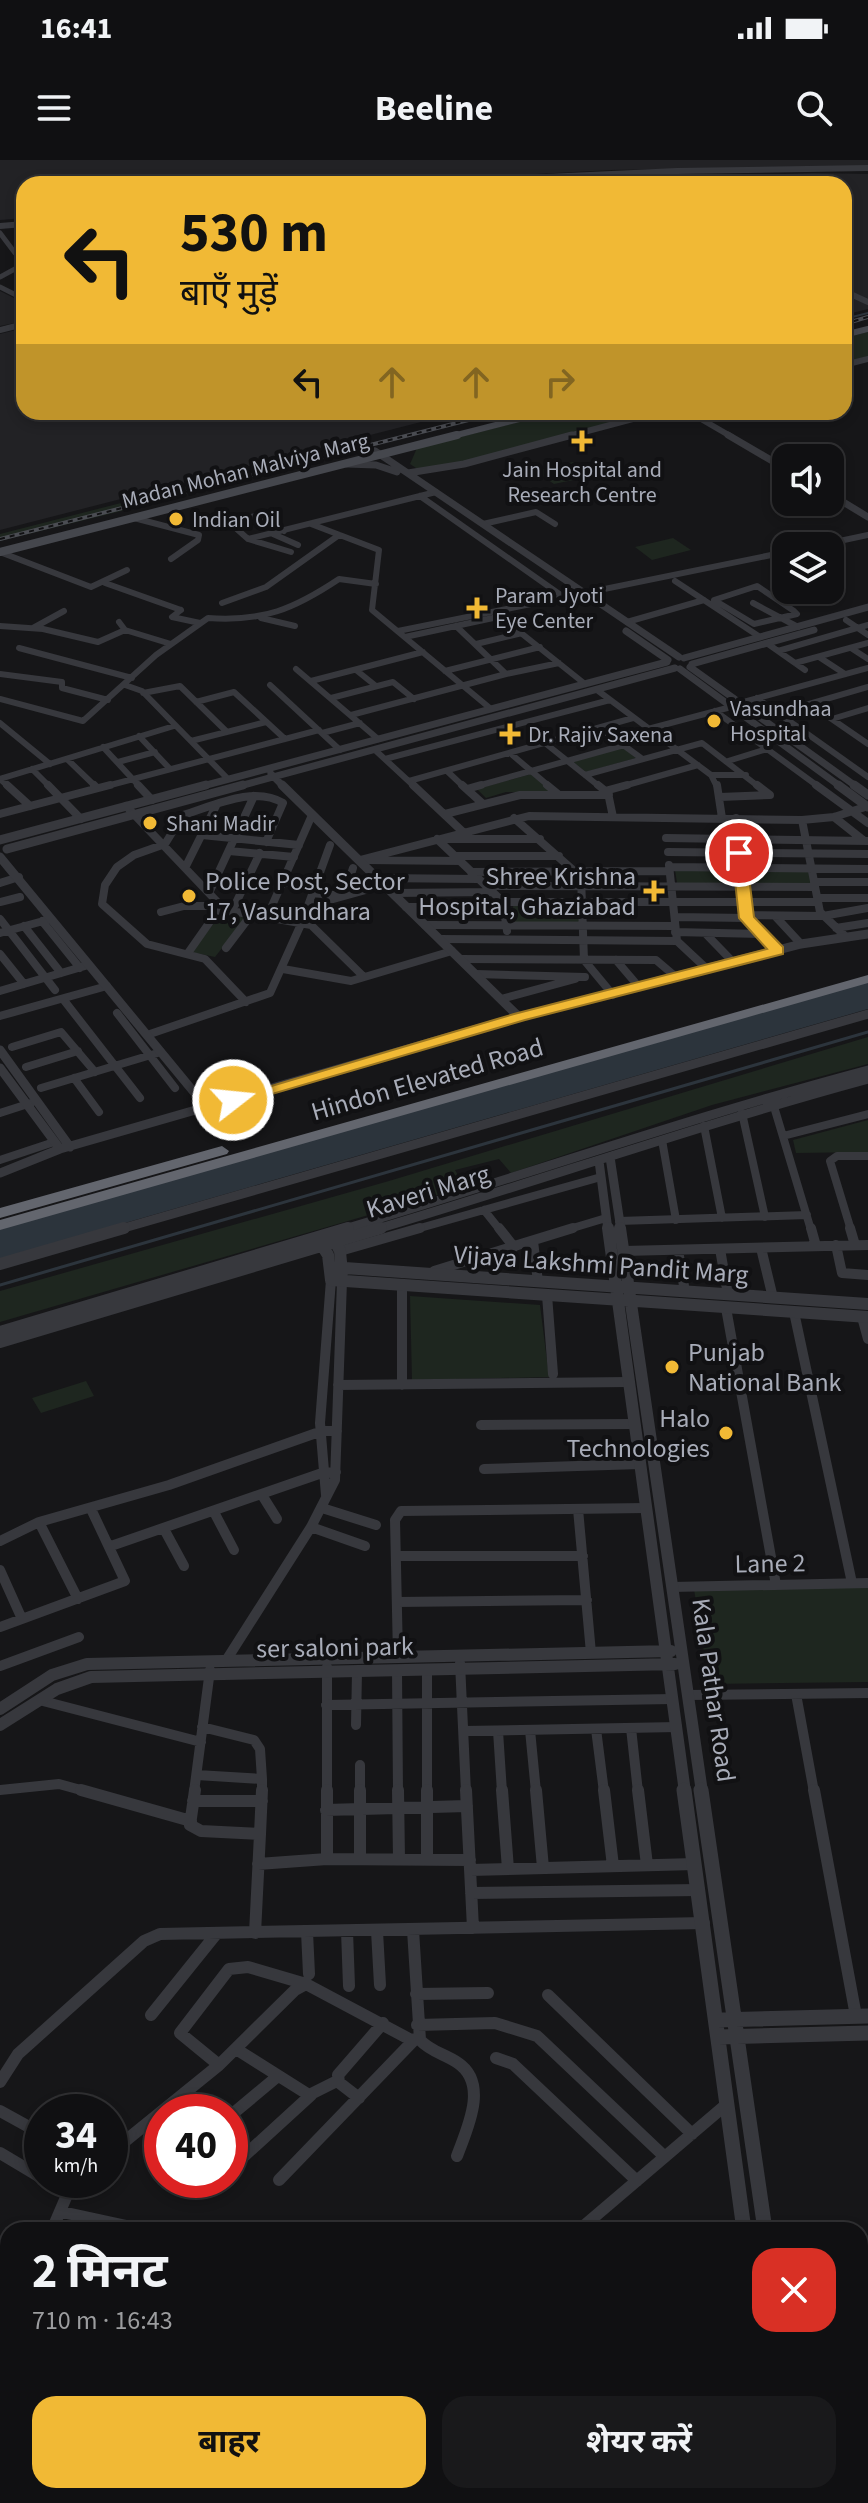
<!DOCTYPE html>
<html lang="hi">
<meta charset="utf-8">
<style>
body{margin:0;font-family:"Source Sans 3","Noto Sans Devanagari",sans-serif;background:#19191b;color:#f1f3f6;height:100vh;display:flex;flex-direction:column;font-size:30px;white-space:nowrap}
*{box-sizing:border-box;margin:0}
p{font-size:26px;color:#9c9d9f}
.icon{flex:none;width:44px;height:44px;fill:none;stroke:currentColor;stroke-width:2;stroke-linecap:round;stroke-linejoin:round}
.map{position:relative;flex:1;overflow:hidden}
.sheet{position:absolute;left:0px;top:2062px;width:868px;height:282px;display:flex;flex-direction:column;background:#101012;border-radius:24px 24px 0 0;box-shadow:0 4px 12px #0003,0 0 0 2px #303032}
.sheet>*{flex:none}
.top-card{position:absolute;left:16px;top:16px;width:836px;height:244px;border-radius:24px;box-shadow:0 4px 12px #0003,0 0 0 2px #303032;background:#f1b935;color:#111;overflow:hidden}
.fabs{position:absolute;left:772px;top:284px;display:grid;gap:16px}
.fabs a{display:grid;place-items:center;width:72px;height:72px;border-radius:16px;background:#101012;box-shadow:0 4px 12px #0003,0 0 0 2px #303032;font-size:40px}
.speed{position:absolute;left:24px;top:1934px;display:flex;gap:16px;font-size:40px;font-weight:700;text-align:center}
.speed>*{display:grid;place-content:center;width:104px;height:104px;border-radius:50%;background:#101012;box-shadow:0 4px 12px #0003,0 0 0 2px #303032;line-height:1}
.speed small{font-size:20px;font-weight:400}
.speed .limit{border:12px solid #d22;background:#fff;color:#111}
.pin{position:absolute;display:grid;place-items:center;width:68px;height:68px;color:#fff;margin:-34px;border:4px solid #fff;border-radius:50%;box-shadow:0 2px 8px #0007}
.me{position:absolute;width:88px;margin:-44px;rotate:74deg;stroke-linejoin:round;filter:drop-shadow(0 0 6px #0008)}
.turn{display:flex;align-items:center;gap:28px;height:168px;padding:0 32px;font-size:36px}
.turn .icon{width:104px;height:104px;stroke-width:2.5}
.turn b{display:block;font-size:56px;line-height:68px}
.lanes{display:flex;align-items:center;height:76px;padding:0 32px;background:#0003;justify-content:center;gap:40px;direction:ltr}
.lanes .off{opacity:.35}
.round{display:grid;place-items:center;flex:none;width:84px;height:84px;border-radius:24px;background:#19191b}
.summary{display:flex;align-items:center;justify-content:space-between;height:136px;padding:0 32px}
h1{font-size:48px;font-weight:700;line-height:60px}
.primary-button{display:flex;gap:16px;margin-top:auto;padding:16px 32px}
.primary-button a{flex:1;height:92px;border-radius:24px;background:#f1b935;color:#111;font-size:32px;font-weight:700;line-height:92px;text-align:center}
.primary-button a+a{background:#19191b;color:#f1f3f6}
.status{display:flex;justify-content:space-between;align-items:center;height:56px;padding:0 40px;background:#101012;direction:ltr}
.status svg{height:22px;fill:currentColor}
header{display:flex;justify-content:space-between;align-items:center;height:104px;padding:0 32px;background:#101012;font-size:36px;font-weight:700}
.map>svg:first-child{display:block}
.built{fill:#222225}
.green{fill:#1e261f}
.water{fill:#2c343c}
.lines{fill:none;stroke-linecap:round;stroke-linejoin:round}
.stream-far1{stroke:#2c343c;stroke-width:2}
.stream{stroke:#2c343c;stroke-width:3}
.minor-far4{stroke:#37383d;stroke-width:5}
.minor-far3{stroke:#37383d;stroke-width:6}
.minor-far2{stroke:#37383d;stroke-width:8}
.minor-far1{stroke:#37383d;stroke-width:10}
.minor{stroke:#37383d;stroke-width:12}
.tertiary-far4{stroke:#37383d;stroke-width:6}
.tertiary-far3{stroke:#37383d;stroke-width:7}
.tertiary-far2{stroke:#37383d;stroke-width:9}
.tertiary-far1{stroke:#37383d;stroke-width:12}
.tertiary{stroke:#37383d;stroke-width:15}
.secondary-far1{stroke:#45474d;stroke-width:6}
.secondary{stroke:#45474d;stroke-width:8}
.motorway{fill:#63666e;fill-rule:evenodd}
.rail-casing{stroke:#4a4c52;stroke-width:4}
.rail{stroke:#111113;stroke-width:2;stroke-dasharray:5;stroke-linecap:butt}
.route{fill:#f1b935;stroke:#9d7822;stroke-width:2}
.poi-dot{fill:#f1b935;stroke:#111113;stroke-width:3}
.labels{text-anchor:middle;stroke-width:8;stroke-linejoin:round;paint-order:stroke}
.far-poi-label{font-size:22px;fill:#a8acb8;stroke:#111113;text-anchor:start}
.far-street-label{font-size:22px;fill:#a8acb8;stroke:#111113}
.poi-label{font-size:26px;fill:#a8acb8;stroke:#111113;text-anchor:end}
.street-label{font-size:26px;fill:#a8acb8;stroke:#111113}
</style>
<div class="status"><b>16:41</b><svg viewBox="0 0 49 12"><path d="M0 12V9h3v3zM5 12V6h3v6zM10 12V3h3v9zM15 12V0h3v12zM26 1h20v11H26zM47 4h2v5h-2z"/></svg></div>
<header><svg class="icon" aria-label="menu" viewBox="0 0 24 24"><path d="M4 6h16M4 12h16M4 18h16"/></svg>Beeline<svg class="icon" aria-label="search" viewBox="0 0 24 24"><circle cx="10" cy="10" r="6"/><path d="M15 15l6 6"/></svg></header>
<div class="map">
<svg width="868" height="2343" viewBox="0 0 868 2343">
<rect width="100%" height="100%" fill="#161618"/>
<!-- built -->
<path class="built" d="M 0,0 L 868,0 L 868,6 L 612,10 L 348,24 L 24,24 L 24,58 L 0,60 Z
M 813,13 L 868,14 L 868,149 L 844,155 L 844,24 L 505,24 Z
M 0,131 L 24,143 L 24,161 L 0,166 Z
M 24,168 L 24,252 L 460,252 L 0,370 L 0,174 Z"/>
<!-- green -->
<path class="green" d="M 868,172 L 868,196 L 844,203 L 844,178 Z
M 558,252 L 653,252 L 422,312 L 410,304 L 417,288 Z
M 573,302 L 593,316 L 554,324 L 535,311 Z
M 199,323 L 206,330 L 0,381 L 0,374 Z
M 673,378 L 691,390 L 652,400 L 635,387 Z
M 622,587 L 636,598 L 586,612 L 573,602 Z
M 531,614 L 552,632 L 506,632 L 486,638 L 477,629 Z
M 675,710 L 740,710 L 742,724 L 677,723 Z
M 748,710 L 809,711 L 812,725 L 750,724 Z
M 513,744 L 581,745 L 583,763 L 514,763 Z
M 222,753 L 246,758 L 215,797 L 191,792 Z
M 868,877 L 868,904 L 712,945 L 511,1013 L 499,999 L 455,1010 L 465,1027 L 0,1162 L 0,1131 L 389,1021 Z
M 868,960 L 868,992 L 796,993 L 793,980 Z
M 410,1136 L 540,1145 L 549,1217 L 412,1220 Z
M 86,1221 L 94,1236 L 41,1253 L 32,1238 Z
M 868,1426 L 868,1522 L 709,1524 L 694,1429 Z"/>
<!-- water -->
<path class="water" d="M 868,817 L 868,849 L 0,1099 L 0,1061 Z"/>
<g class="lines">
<!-- stream-far1 -->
<path class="stream-far1" d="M 844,159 L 868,153"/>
<!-- stream -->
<path class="stream" d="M 0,1125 L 868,872"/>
<!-- minor-far4 -->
<path class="minor-far4" d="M 0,73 L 15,93 L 24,97
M 0,117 L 24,104
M 0,127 L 24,139"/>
<!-- minor-far3 -->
<path class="minor-far3" d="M 420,336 L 565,438
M 134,358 L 199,375 L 198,380 L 171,399
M 311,364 L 379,390 L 372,450 L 491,549
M 483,364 L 536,352 L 555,364
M 284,371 L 260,355 L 229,362 L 248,379 L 291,392
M 273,374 L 298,385
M 248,379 L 436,332
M 816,386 L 868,375
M 0,392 L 91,427 L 127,410
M 675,421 L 760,477
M 105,423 L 181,450
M 757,426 L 794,451 L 797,454 L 754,464 L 714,440 Z
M 222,443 L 266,427 L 339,375
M 753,443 L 798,467
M 181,450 L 172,457 L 200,463
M 501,457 L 585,524
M 261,458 L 295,466
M 846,460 L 868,475
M 119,462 L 125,470 L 171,484
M 627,462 L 704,440
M 0,466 L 43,469 L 98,482 L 125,470
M 33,468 L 64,451
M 398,471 L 786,392
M 405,477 L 493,458
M 476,484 L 522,473
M 768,484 L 805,510
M 19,488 L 132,518
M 851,488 L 868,499
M 778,491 L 868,465
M 819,497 L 845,514
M 795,503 L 868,483
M 296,509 L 378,579
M 356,510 L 376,526
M 445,511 L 540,487
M 0,514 L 62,522 L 62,528 L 108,540
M 506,514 L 559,503
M 311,521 L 423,492
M 125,525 L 142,531 L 228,619
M 270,525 L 340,590
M 597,530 L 711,615 L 717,627
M 143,533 L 180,526 L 227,572
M 331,538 L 393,522 L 414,539
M 757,538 L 868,617
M 0,539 L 83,561 L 156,495 L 208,458 C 263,462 294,449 339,419 L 376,424
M 196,542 L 234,532 L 285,579
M 740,543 L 868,508
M 810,544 L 868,584
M 715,551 L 819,627
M 778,553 L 868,527
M 351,555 L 506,514 L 456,466
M 832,559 L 868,548
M 0,563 L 50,604
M 600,568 L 641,598
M 648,569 L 731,547
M 322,573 L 360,563
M 139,576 L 170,609
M 191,581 L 266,562
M 545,583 L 600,627
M 103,587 L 140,627
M 375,590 L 415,627
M 510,593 L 550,627
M 67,599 L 96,627
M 385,599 L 610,540
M 728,601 L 767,589
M 118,602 L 155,592
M 32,609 L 50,627
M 447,611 L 464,627
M 585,615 L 702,583 L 759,627
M 711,615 L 746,615
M 0,619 L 174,566
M 0,619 L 9,627
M 409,621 L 633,558
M 103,627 L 319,570
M 474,627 L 624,585
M 620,627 L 698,605"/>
<!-- minor-far2 -->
<path class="minor-far2" d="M 7,625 L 30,646
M 48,625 L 81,659
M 94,625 L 97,628
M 138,625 L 152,640
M 413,625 L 463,672
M 462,625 L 482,643
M 547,625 L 558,634
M 598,625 L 608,633 L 613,657
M 717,625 L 722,658
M 816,625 L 868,663
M 467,629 L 481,625
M 605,631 L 627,625
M 720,637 L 770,635 L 757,625
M 126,646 L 225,750 L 311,765 L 364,817
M 0,654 L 110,625
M 445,654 L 520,635 L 609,635
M 834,657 L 863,680
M 514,658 L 581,717 L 584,800 L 613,835
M 736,658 L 747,758 L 777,791
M 802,660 L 820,752 L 845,776
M 202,675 L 299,685
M 666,678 L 868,681
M 437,679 L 503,742 L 507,771
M 443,679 L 540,679
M 229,691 L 294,697
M 668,692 L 868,694
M 455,696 L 559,696
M 360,700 L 529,656 L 802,660 L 834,657 L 868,646
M 366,700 L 461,701
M 669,705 L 677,781 L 707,809
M 186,706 L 216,646
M 669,707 L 868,709
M 471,712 L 669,711
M 377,718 L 478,719
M 282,722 L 315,726
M 814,722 L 868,722
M 0,723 L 19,717
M 487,726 L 815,727
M 209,733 L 254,636
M 312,733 L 344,736 L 353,708
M 393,733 L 493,732
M 817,738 L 868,738
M 0,742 L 20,737
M 503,742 L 818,742
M 235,745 L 260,693
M 308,746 L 384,725
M 406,747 L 506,747
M 161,752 L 184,746 L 221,746
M 746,755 L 823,756 L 868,748
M 775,756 L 801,784
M 267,757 L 312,655
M 675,757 L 747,758
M 0,759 L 55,830
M 42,761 L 80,808
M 425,765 L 675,766
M 24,766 L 61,813
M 836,768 L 868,763
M 675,772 L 761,774
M 0,773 L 47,760
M 705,773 L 733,802
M 440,779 L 677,781
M 226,788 L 251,755
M 188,793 L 221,746
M 0,794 L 24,824
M 460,799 L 656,800 L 676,817
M 616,800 L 639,827
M 283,809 L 351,821 L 452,791
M 476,814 L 585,817
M 0,831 L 85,806
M 63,839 L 140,938
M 501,839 L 575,819
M 246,842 L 205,799 L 147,784 L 102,744 L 105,725 L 117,707 L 134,695 L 165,684 L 183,655 C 213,646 254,625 283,643 L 266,682
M 117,853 L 175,928
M 0,856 L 107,826
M 147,875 L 270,833 L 302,762 L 330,685
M 12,887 L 61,872 L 95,912
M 26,907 L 78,891
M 74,918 L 99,952
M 41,928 L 161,892
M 772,940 L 811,1070
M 0,953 L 31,943
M 742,953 L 765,1057
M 704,966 L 722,1058
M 783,976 L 868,954
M 662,980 L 676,1060
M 0,1000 L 54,982
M 484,1050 L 500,1070
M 619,1061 L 807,1055
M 413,1070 L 601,1017
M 566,1070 L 606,1058
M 851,1070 L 830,1001 L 837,996 L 868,996"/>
<!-- minor-far1 -->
<path class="minor-far1" d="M 499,1068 L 514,1087
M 811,1068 L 816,1086
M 850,1068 L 855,1085
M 533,1081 L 538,1122
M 836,1085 L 842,1113 L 868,1115
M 761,1088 L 773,1138
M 720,1089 L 728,1135
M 678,1090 L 685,1132
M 340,1091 L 420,1068
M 624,1091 L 868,1085
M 434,1111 L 573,1068
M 402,1126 L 402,1225
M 547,1135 L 553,1214
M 726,1148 L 776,1425
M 794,1152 L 852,1423
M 862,1157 L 868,1179
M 338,1225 L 629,1222
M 481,1265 L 635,1264
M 484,1309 L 640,1304
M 262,1335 L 277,1359
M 326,1335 L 320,1263 L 331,1120
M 322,1348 L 376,1365
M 578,1349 L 591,1493
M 214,1352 L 234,1390
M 39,1362 L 78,1439
M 311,1367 L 365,1386
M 164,1369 L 184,1406
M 0,1381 L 39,1362 L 169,1325 L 322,1271 L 337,1271
M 111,1386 L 322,1313 L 336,1312
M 396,1396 L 583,1396
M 0,1410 L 22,1459
M 672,1427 L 868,1423
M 397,1442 L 587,1440
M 0,1467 L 125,1421 L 91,1349
M 398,1496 L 395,1360 L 401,1351 L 646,1348
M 227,1499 L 311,1367 L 335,1320 L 342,1121
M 460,1503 L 466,1632
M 0,1506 L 79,1477
M 327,1507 L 327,1632
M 397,1510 L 398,1632
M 427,1510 L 427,1632
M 796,1534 L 814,1632
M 688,1535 L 868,1533
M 39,1540 L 201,1582
M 326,1545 L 673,1539
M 356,1565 L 357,1511
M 202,1567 L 254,1580 L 260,1589 L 262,1619
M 631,1568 L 638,1632
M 596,1569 L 604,1632
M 530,1570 L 536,1632
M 464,1571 L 677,1567
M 498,1571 L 502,1632
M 360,1605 L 360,1632
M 197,1615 L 262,1619 L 262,1632
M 0,1630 L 59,1624 L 88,1632
M 194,1632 L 210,1510"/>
<!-- minor -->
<path class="minor" d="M 81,1630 L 191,1661
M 195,1630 L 190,1665 L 201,1671 L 260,1674 L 255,1773
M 327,1630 L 327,1699
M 360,1630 L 360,1699
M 398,1630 L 399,1699
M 427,1630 L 427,1699
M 466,1630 L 473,1768
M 502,1630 L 508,1709
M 536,1630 L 543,1708
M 604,1630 L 613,1706
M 638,1630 L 647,1705
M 814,1630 L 856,1856
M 193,1641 L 262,1641
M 326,1650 L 467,1646
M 260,1674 L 262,1630
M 258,1704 L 327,1699 L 470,1700
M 470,1710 L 695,1704
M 471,1733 L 699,1730
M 413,1770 L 420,1880 C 431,1892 445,1894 458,1903 C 489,1924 467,1969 457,1996
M 347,1771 L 349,1826
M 377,1771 L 380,1825
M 307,1772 L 309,1814
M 416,1834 L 488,1833
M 548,1835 L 692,1974
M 151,1855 L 217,1773
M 417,1865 L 495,1863 L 537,1876 L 665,1997
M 236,1889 L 309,1935 L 337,1921 L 359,1938
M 496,1898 L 513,1904 L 637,2021
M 219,1905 L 180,1873 L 229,1809 L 248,1807 L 306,1824
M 0,1922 L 18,1894 L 144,1781 L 160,1774 L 704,1763
M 339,1922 L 338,1915 L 383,1863
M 0,1951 L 40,1973
M 230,1956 L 278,1916
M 119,1986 L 219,1905 L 295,1830 L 306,1824 L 413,1881
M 0,1993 L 42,2018
M 230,2009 L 311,1935
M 45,2020 L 67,2035 L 52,2070
M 279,2020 L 415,1879
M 204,2033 L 218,2020
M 62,2052 L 145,2070
M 579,2070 L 728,1943
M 0,2203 L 8,2208
M 541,2336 L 542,2343
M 590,2336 L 591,2343
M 36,2343 L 40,2336
M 291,2343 L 298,2336
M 509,2343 L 514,2336
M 663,2343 L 667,2336"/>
<!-- tertiary-far4 -->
<path class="tertiary-far4" d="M 394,24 L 677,11 L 868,8
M 0,66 L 24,64
M 844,131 L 868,142
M 0,170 L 24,164
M 844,205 L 868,199
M 689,252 L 732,277
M 565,277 L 659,252"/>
<!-- tertiary-far3 -->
<path class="tertiary-far3" d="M 728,275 L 786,309
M 375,291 L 679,497
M 347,304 L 376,305 L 397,312
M 408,313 L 464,304 L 572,275
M 830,334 L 868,357
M 626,471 L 668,500
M 684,498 L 868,447
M 692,504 L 814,470
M 690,507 L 857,627
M 680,509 L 841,627
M 271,614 L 284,627
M 199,627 L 667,502
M 236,627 L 675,508"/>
<!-- tertiary-far2 -->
<path class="tertiary-far2" d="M 282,625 L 519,857
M 838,625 L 868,647
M 854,625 L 868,635
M 0,680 L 206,625
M 7,689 L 243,625
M 0,697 L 207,948
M 0,890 L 70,987
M 0,908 L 60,989
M 610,997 L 621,1070
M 599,1001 L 608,1070
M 0,1013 L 60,989 L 519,857 L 801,784 L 868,774
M 117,1070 L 868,854
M 341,1070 C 517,1018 691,957 868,910
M 374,1070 C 539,1021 702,964 868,919"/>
<!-- tertiary-far1 -->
<path class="tertiary-far1" d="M 608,1068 L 685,1632
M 620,1068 L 702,1632
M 332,1076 L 340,1091 L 342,1113
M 320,1082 L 328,1095 L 331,1120 L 868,1157
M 0,1104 L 124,1068
M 330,1107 L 868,1144
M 0,1172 L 348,1068
M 0,1182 L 381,1068
M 0,1549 L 52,1515 L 87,1504 L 671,1491
M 0,1565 L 57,1529 L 91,1517 L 675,1504"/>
<!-- tertiary -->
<path class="tertiary" d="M 684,1630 L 744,2070
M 701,1630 L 765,2070
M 717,1860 L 868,1856
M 719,1877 L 868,1873
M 860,2300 L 868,2299
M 860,2321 L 868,2321
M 780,2336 L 800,2336"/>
<!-- secondary-far1 -->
<path class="secondary-far1" d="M 844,175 L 868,169
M 449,277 L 547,252"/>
<!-- secondary -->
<path class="secondary" d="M 0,392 L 457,275"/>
<!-- motorway -->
<path class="motorway" d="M 868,815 L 868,823 L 0,1070 L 0,1060 Z
M 222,986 L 229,991 L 227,994 L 0,1058 L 0,1048 Z"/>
<!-- rail casing -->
<g class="rail-casing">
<path id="rail" d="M 844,164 L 868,157
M 0,379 L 500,252"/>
</g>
<!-- rail -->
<use href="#rail" class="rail"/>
</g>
<!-- route -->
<path class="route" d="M 739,689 L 746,693 L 754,757 L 783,787 L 783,794 L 525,860 L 238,944 L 224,940 L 514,854 L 767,789 L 739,758 L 732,693 Z"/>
<!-- markers -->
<g class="poi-dot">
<path d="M578 269h8v8h8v8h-8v8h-8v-8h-8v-8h8z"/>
<circle cx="176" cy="359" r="8"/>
<path d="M473 436h8v8h8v8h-8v8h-8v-8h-8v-8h8z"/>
<circle cx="714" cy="561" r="8"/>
<path d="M506 562h8v8h8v8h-8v8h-8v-8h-8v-8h8z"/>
<circle cx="150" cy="663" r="8"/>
<path d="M650 719h8v8h8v8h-8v8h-8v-8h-8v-8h8z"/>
<circle cx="189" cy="736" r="8"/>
<circle cx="672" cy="1207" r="8"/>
<circle cx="726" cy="1273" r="8"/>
</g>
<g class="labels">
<!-- far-poi labels -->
<g class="far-poi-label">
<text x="582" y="317" text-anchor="middle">Jain Hospital and<tspan x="582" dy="25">Research Centre</tspan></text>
<text x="192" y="367">Indian Oil</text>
<text x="495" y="443">Param Jyoti<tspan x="495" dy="25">Eye Center</tspan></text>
<text x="730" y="556">Vasundhaa<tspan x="730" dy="25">Hospital</tspan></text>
<text x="528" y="582">Dr. Rajiv Saxena</text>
<text x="166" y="671">Shani Madir</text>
</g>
<!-- far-street labels -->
<g class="far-street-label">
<text transform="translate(245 310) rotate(-14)" y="8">Madan Mohan Malviya Marg</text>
</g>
<!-- poi labels -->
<g class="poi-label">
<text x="636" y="725">Shree Krishna<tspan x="636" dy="30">Hospital, Ghaziabad</tspan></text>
<text x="205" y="730" text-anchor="start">Police Post, Sector<tspan x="205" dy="30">17, Vasundhara</tspan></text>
<text x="688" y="1201" text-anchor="start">Punjab<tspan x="688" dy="30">National Bank</tspan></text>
<text x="710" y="1267">Halo<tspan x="710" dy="30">Technologies</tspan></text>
</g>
<!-- street labels -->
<g class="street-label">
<text transform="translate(427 919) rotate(-16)" y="9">Hindon Elevated Road</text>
<text transform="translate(428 1031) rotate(-17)" y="9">Kaveri Marg</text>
<text transform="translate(601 1104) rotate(4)" y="9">Vijaya Lakshmi Pandit Marg</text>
<text transform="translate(770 1403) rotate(-1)" y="9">Lane 2</text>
<text transform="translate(335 1487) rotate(-1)" y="9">ser saloni park</text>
<text transform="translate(714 1530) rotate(82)" y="9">Kala Pathar Road</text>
</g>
</g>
</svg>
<div class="fabs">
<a><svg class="icon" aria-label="sound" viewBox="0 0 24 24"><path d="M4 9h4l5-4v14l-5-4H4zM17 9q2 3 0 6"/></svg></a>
<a><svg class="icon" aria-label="layers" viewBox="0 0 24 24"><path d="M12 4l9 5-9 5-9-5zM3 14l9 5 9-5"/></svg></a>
</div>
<div class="speed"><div>34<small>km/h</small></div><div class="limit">40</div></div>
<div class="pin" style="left:739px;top:693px;background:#d93025"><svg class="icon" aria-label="arrive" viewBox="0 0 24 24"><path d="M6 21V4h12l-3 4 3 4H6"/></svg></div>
<svg class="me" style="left:233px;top:940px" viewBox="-20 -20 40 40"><circle r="17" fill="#f1b935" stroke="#fff" stroke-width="3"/><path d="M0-11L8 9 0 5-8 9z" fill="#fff"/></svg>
<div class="top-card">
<div class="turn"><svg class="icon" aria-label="left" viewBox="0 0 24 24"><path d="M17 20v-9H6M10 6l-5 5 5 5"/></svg><div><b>530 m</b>बाएँ मुड़ें</div></div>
<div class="lanes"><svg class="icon" aria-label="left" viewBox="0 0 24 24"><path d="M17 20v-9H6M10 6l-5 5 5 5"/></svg><svg class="icon off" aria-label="ahead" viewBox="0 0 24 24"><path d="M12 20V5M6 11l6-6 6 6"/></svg><svg class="icon off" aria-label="ahead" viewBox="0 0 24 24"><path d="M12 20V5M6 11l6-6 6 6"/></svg><svg class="icon off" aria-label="right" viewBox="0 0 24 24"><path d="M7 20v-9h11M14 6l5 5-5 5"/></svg></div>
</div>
<section class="sheet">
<div class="summary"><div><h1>2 मिनट</h1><p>710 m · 16:43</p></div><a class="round" style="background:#d93025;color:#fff"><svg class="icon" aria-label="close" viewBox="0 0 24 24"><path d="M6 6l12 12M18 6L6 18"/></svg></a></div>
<div class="primary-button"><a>बाहर</a><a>शेयर करें</a></div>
</section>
</div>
